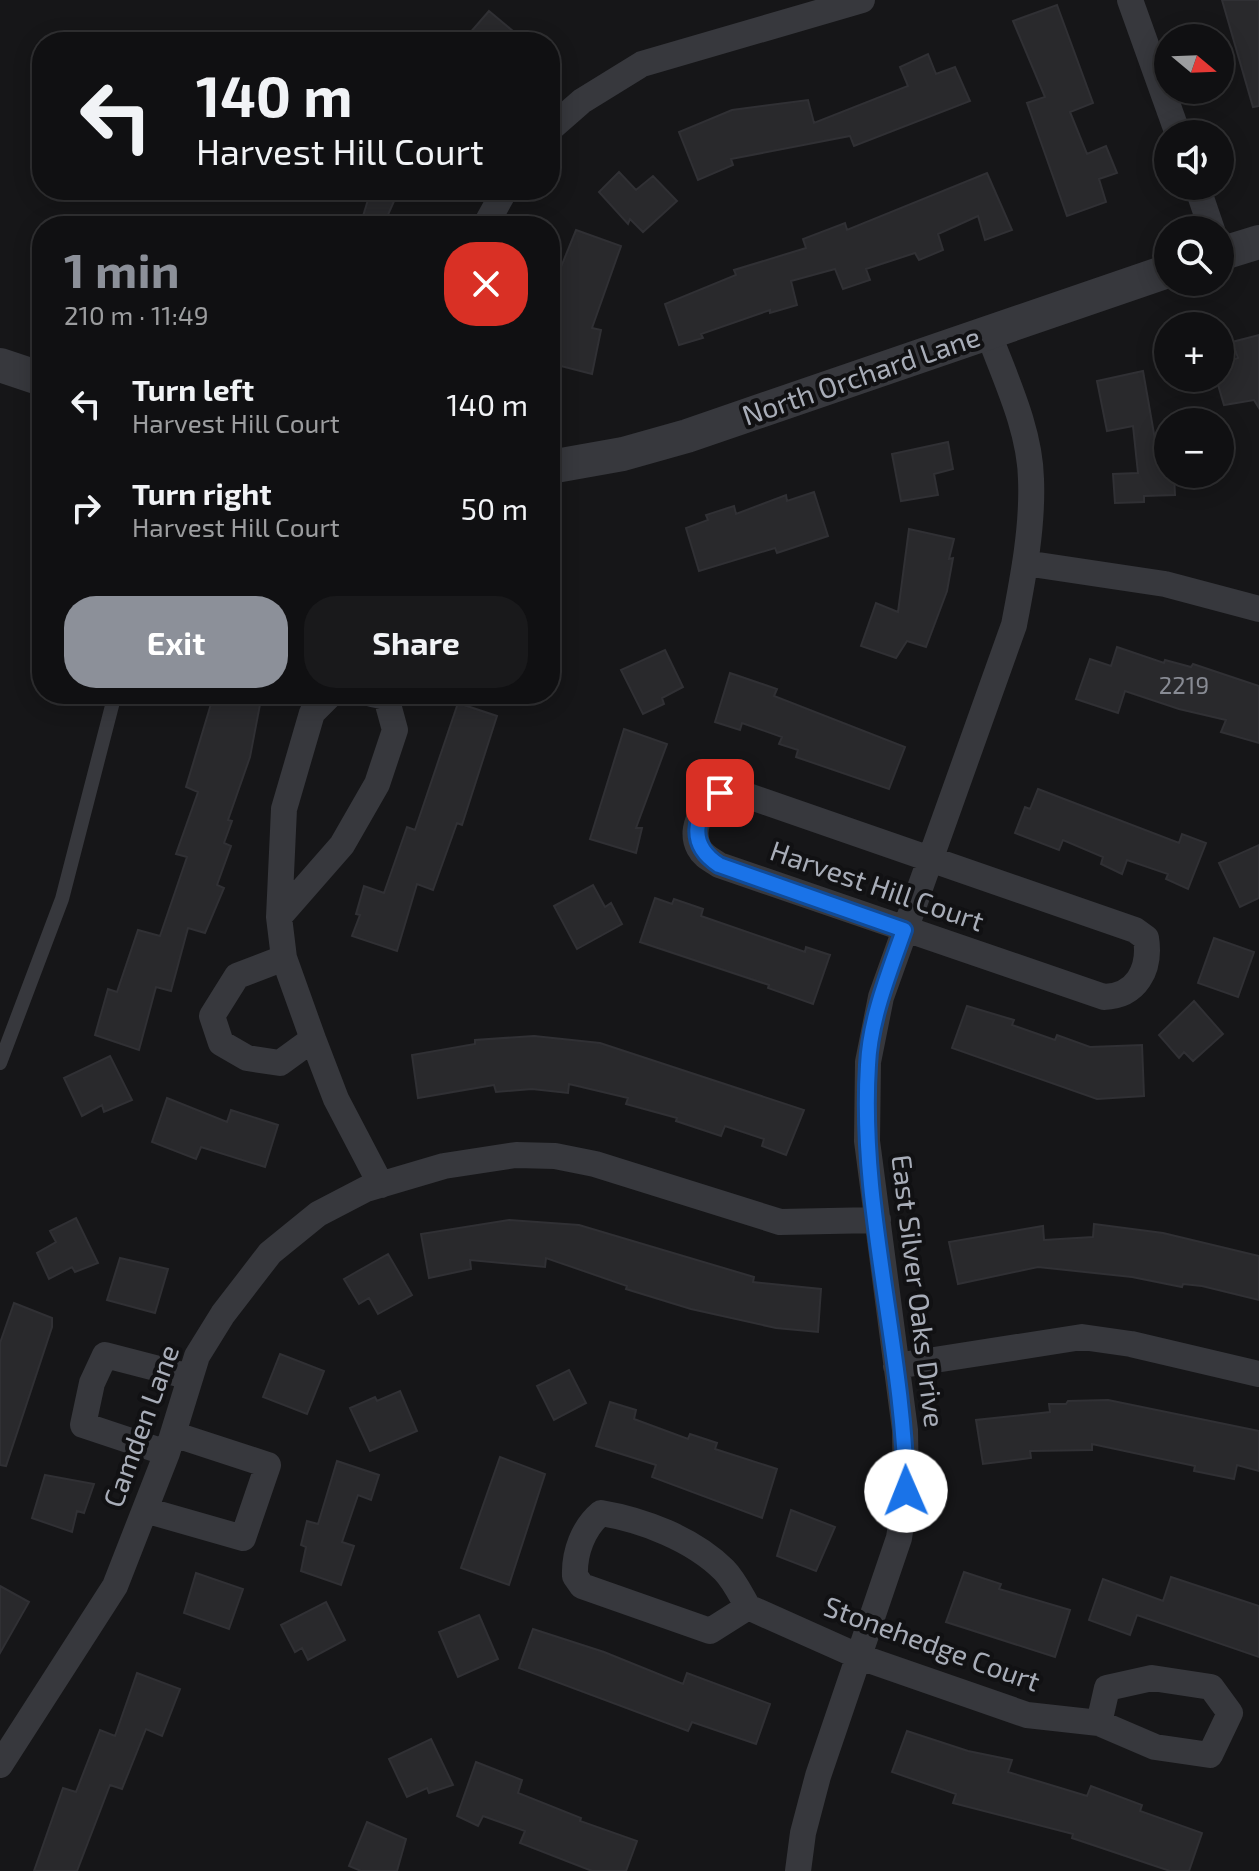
<!DOCTYPE html>
<meta charset="utf-8">
<style>
body{margin:0;font-family:"Exo 2",sans-serif;background:#19191b;color:#f1f3f6;height:100vh;display:flex;flex-direction:column;font-size:30px;white-space:nowrap}
*{box-sizing:border-box;margin:0}
p{font-size:26px;color:#9c9d9f}
.icon{flex:none;width:44px;height:44px;fill:none;stroke:currentColor;stroke-width:2;stroke-linecap:round;stroke-linejoin:round}
.map{position:relative;flex:1;overflow:hidden}
.drawer{position:absolute;left:32px;top:216px;width:528px;height:488px;display:flex;flex-direction:column;background:#101012;border-radius:32px;box-shadow:0 4px 20px #0003,0 0 0 2px #303032}
.drawer>*{flex:none}
.guide{position:absolute;left:32px;top:32px;width:528px;height:168px;border-radius:32px;box-shadow:0 4px 20px #0003,0 0 0 2px #303032;background:#101012;color:#f1f3f6;overflow:hidden}
.needle{width:52px;rotate:109deg}
.tools{position:absolute;left:1154px;top:24px;display:grid;gap:16px}
.tools a{display:grid;place-items:center;width:80px;height:80px;border-radius:50%;background:#101012;box-shadow:0 4px 20px #0003,0 0 0 2px #303032;font-size:40px}
.pin{position:absolute;display:grid;place-items:center;width:68px;height:68px;color:#fff;margin:-34px;border-radius:16px;box-shadow:0 4px 12px #0006}
.me{position:absolute;width:88px;margin:-44px;rotate:359deg;stroke-linejoin:round;filter:drop-shadow(0 0 6px #0008)}
.turn{display:flex;align-items:center;gap:28px;height:168px;padding:0 32px;font-size:36px}
.turn .icon{width:104px;height:104px;stroke-width:2.5}
.turn b{display:block;font-size:56px;line-height:68px}
.round{display:grid;place-items:center;flex:none;width:84px;height:84px;border-radius:32px;background:#19191b}
.overview{display:flex;align-items:center;justify-content:space-between;height:136px;padding:0 32px}
h1{font-size:48px;font-weight:700;line-height:60px;color:#8c9099}
.action{display:flex;gap:16px;margin-top:auto;padding:16px 32px}
.action a{flex:1;height:92px;border-radius:32px;background:#8c9099;color:#fff;font-size:32px;font-weight:700;line-height:92px;text-align:center}
.action a+a{background:#19191b;color:#f1f3f6}
ul{padding:0;list-style:none}
li{display:flex;align-items:center;gap:24px;height:104px;padding:0 32px}
li div{flex:1}
li b{display:block;font-size:30px}
li em{font-style:normal}
.map>svg:first-child{display:block}
.building{fill:#29292c;stroke:#303034;stroke-width:2}
.lines{fill:none;stroke-linecap:round;stroke-linejoin:round}
.service{stroke:#37383d;stroke-width:14}
.minor{stroke:#37383d;stroke-width:26}
.tertiary{stroke:#37383d;stroke-width:34}
.route-casing{stroke:#114b97;stroke-width:20}
.route{stroke:#1a73e8;stroke-width:14}
.labels{text-anchor:middle;stroke-width:8;stroke-linejoin:round;paint-order:stroke}
.number-label{font-size:24px;fill:#888b94}
.street-label{font-size:28px;fill:#a8adb8;stroke:#111113}
</style>
<div class="map">
<svg width="1259" height="1871" viewBox="0 0 1259 1871">
<rect width="100%" height="100%" fill="#161618"/>
<!-- building -->
<path class="building" d="M 1222,0 L 1259,0 L 1259,106 L 1253,107 Z
M 1057,5 L 1093,103 L 1070,112 L 1087,154 L 1106,146 L 1117,173 L 1099,179 L 1106,202 L 1067,216 L 1027,103 L 1045,97 L 1013,21 Z
M 489,11 L 526,42 L 462,42 Z
M 928,54 L 936,74 L 955,67 L 970,101 L 854,146 L 850,136 L 731,159 L 733,165 L 698,180 L 679,132 L 732,110 L 808,100 L 814,123 L 908,86 L 900,67 Z
M 619,172 L 636,190 L 653,176 L 677,201 L 643,232 L 630,219 L 628,224 L 599,192 Z
M 987,173 L 1012,230 L 985,240 L 978,216 L 938,234 L 943,250 L 919,260 L 915,253 L 866,269 L 870,280 L 843,289 L 835,269 L 791,281 L 797,305 L 770,313 L 770,310 L 701,334 L 703,338 L 679,345 L 665,304 L 736,275 L 734,270 L 806,248 L 803,239 L 845,223 L 847,230 Z
M 371,190 L 399,190 L 383,226 L 360,226 Z
M 576,230 L 621,246 L 592,328 L 601,330 L 592,374 L 557,365 L 560,344 L 550,342 L 550,294 Z
M 1259,335 L 1259,408 L 1254,400 L 1224,405 L 1216,378 L 1220,378 L 1220,364 L 1238,358 L 1232,342 Z
M 1143,371 L 1157,451 L 1168,450 L 1168,474 L 1174,474 L 1175,495 L 1144,496 L 1144,502 L 1115,503 L 1113,474 L 1138,473 L 1133,426 L 1107,431 L 1097,381 Z
M 948,442 L 953,469 L 934,474 L 938,495 L 901,501 L 892,454 Z
M 814,492 L 828,536 L 777,553 L 775,548 L 699,571 L 686,528 L 708,520 L 706,515 L 734,506 L 736,514 L 786,495 L 787,501 Z
M 909,529 L 954,539 L 949,559 L 953,558 L 947,591 L 926,647 L 907,641 L 896,658 L 861,646 L 876,603 L 898,612 Z
M 1117,647 L 1164,663 L 1165,660 L 1191,667 L 1193,664 L 1259,686 L 1259,743 L 1221,732 L 1226,720 L 1179,709 L 1125,691 L 1118,713 L 1076,699 L 1090,659 L 1111,666 Z
M 665,650 L 683,687 L 662,698 L 664,704 L 643,714 L 621,670 Z
M 730,673 L 777,689 L 774,696 L 905,747 L 889,789 L 796,757 L 798,750 L 779,744 L 782,737 L 742,723 L 740,730 L 715,722 Z
M 214,694 L 262,694 L 250,757 L 228,820 L 232,821 L 224,843 L 231,846 L 217,885 L 224,888 L 205,933 L 188,928 L 171,991 L 156,987 L 139,1050 L 95,1035 L 108,989 L 117,992 L 138,930 L 160,936 L 187,857 L 176,854 L 198,792 L 186,787 Z
M 458,703 L 497,716 L 462,825 L 457,823 L 433,890 L 417,884 L 397,951 L 352,936 L 360,915 L 356,914 L 364,886 L 384,893 L 407,827 L 415,830 Z
M 624,729 L 667,744 L 636,828 L 642,828 L 636,853 L 590,839 Z
M 1038,789 L 1179,843 L 1182,834 L 1206,843 L 1188,889 L 1166,879 L 1168,874 L 1127,860 L 1122,874 L 1101,864 L 1103,857 L 1063,840 L 1059,850 L 1015,833 L 1025,807 L 1030,809 Z
M 1259,845 L 1259,898 L 1240,907 L 1219,863 Z
M 593,885 L 605,907 L 611,903 L 622,924 L 577,949 L 554,906 Z
M 655,898 L 672,904 L 674,899 L 703,909 L 701,916 L 805,952 L 806,947 L 830,955 L 813,1004 L 768,988 L 769,985 L 640,942 Z
M 1214,938 L 1254,952 L 1238,997 L 1198,983 Z
M 1194,1001 L 1223,1034 L 1193,1061 L 1184,1052 L 1179,1058 L 1159,1035 Z
M 967,1006 L 1014,1020 L 1012,1025 L 1055,1040 L 1057,1035 L 1090,1047 L 1142,1045 L 1144,1096 L 1097,1099 L 952,1048 Z
M 534,1036 L 600,1043 L 804,1110 L 786,1155 L 762,1146 L 764,1139 L 725,1126 L 721,1136 L 676,1121 L 677,1118 L 626,1104 L 628,1098 L 569,1084 L 568,1093 L 532,1089 L 496,1092 L 494,1085 L 418,1098 L 412,1055 L 475,1044 L 475,1040 Z
M 110,1056 L 132,1100 L 104,1112 L 102,1105 L 82,1116 L 64,1078 Z
M 167,1098 L 227,1122 L 231,1110 L 278,1125 L 265,1167 L 201,1147 L 196,1159 L 152,1142 Z
M 76,1218 L 98,1263 L 75,1272 L 72,1267 L 49,1279 L 37,1253 L 56,1242 L 50,1231 Z
M 509,1220 L 579,1225 L 754,1277 L 753,1282 L 821,1289 L 818,1332 L 776,1328 L 691,1309 L 626,1289 L 627,1286 L 546,1258 L 545,1267 L 470,1260 L 471,1269 L 429,1278 L 421,1234 Z
M 1094,1224 L 1163,1233 L 1259,1256 L 1259,1300 L 1202,1286 L 1183,1284 L 1182,1287 L 1132,1277 L 1038,1267 L 958,1284 L 949,1242 L 1043,1226 L 1044,1240 L 1093,1237 Z
M 388,1254 L 412,1295 L 378,1314 L 369,1298 L 359,1304 L 344,1279 Z
M 120,1258 L 168,1269 L 155,1313 L 107,1300 Z
M 14,1303 L 52,1318 L 52,1327 L 6,1466 L 0,1465 L 0,1343 Z
M 280,1354 L 324,1371 L 307,1414 L 263,1397 Z
M 569,1370 L 586,1403 L 554,1420 L 537,1386 Z
M 400,1391 L 417,1431 L 370,1451 L 350,1408 L 375,1397 L 377,1401 Z
M 1108,1400 L 1259,1431 L 1259,1471 L 1237,1465 L 1234,1479 L 1194,1471 L 1195,1466 L 1092,1444 L 1092,1450 L 1030,1451 L 1031,1458 L 983,1464 L 976,1420 L 1050,1412 L 1049,1404 L 1066,1404 L 1068,1401 Z
M 610,1402 L 636,1410 L 634,1419 L 688,1439 L 690,1434 L 717,1443 L 715,1449 L 777,1469 L 762,1518 L 652,1477 L 656,1465 L 596,1446 Z
M 500,1457 L 545,1474 L 509,1585 L 461,1568 Z
M 337,1461 L 379,1475 L 371,1500 L 358,1495 L 342,1542 L 354,1546 L 341,1585 L 301,1571 L 306,1547 L 301,1545 L 307,1521 L 318,1524 Z
M 45,1475 L 94,1484 L 84,1513 L 77,1511 L 72,1532 L 32,1518 Z
M 791,1510 L 835,1527 L 816,1571 L 777,1556 Z
M 964,1572 L 1001,1584 L 999,1589 L 1070,1610 L 1055,1657 L 946,1622 Z
M 196,1573 L 243,1589 L 229,1629 L 184,1613 Z
M 1171,1577 L 1259,1606 L 1259,1657 L 1137,1615 L 1130,1635 L 1089,1620 L 1103,1579 L 1163,1601 Z
M 0,1586 L 29,1602 L 0,1653 Z
M 326,1602 L 345,1640 L 308,1660 L 302,1648 L 295,1652 L 281,1625 Z
M 479,1615 L 498,1659 L 458,1677 L 439,1632 Z
M 533,1629 L 604,1652 L 683,1684 L 687,1673 L 770,1704 L 756,1744 L 692,1722 L 688,1731 L 519,1668 Z
M 137,1673 L 180,1689 L 162,1736 L 146,1729 L 122,1789 L 110,1785 L 77,1871 L 34,1871 L 63,1788 L 76,1792 L 100,1730 L 115,1736 Z
M 907,1731 L 968,1751 L 1012,1760 L 1008,1772 L 1087,1796 L 1091,1786 L 1142,1805 L 1140,1811 L 1202,1833 L 1189,1871 L 1170,1871 L 1072,1838 L 1073,1834 L 953,1803 L 956,1794 L 892,1772 Z
M 431,1739 L 453,1785 L 429,1793 L 427,1788 L 407,1797 L 389,1759 Z
M 476,1762 L 522,1780 L 518,1793 L 581,1818 L 580,1821 L 637,1841 L 626,1871 L 592,1871 L 520,1843 L 525,1831 L 483,1816 L 478,1826 L 457,1816 Z
M 367,1822 L 406,1839 L 397,1871 L 361,1871 L 349,1866 Z"/>
<g class="lines">
<!-- service -->
<path class="service" d="M 0,1063 L 62,899 L 115,694"/>
<!-- minor -->
<path class="minor" d="M 1130,0 L 1178,134
M 550,129 L 582,101 L 642,64 L 862,0
M 1197,186 L 1212,230
M 485,226 L 505,190
M 1025,563 L 1165,584 L 1259,609
M 331,694 L 312,713 L 284,809 L 279,917 L 284,958 L 313,1039 L 336,1099 L 381,1185
M 734,791 L 1135,930 L 1146,938 C 1151,970 1136,996 1104,997 L 719,865 C 712,860 703,856 699,848 C 686,823 712,794 734,791 Z
M 279,917 L 342,845 L 377,784 L 395,730 L 386,697 L 372,694
M 284,958 L 237,976 L 212,1016 L 221,1043 L 247,1058 L 280,1063 L 313,1039
M 896,1366 L 1082,1337 L 1131,1344 L 1259,1374
M 167,1453 L 83,1425 L 92,1383 L 105,1355 L 190,1377
M 145,1510 L 243,1538 L 268,1465 L 173,1434
M 601,1513 C 643,1520 693,1539 724,1570 C 734,1580 741,1595 748,1607 L 710,1631 L 582,1586 L 575,1576 C 574,1553 583,1528 601,1513 Z
M 748,1607 L 860,1657 L 1027,1715 L 1099,1723 L 1155,1747 L 1210,1755 L 1230,1713 L 1211,1687 L 1152,1678 L 1107,1688 L 1099,1723
M 0,1765 L 115,1586 L 167,1453 L 197,1356 L 223,1314 L 270,1253 L 318,1214 L 366,1189 L 444,1166 L 516,1155 L 555,1156 L 595,1164 L 780,1222 L 878,1220
M 798,1871 L 803,1833 L 818,1776 L 899,1538 L 906,1491 L 905,1430 L 867,1141 L 868,1062 L 881,997 L 1014,625 C 1023,578 1033,527 1031,479 C 1030,429 1005,378 988,332"/>
<!-- tertiary -->
<path class="tertiary" d="M 1220,254 L 1259,242
M 0,365 L 42,379
M 550,467 L 623,454 L 687,436 L 1168,271"/>
</g>
<g class="lines">
<!-- route casing -->
<g class="route-casing">
<path id="route" d="M 720,793 C 692,814 688,845 719,865 L 904,930 C 889,973 870,1019 868,1065 C 859,1208 904,1349 906,1491"/>
</g>
<!-- route -->
<use href="#route" class="route"/>
</g>
<g class="labels">
<!-- number labels -->
<g class="number-label">
<text x="1184" y="694">2219</text>
</g>
<!-- street labels -->
<g class="street-label">
<text transform="translate(861 376) rotate(-19)" y="10">North Orchard Lane</text>
<text transform="translate(877 886) rotate(19)" y="10">Harvest Hill Court</text>
<text transform="translate(918 1291) rotate(83)" y="10">East Silver Oaks Drive</text>
<text transform="translate(141 1426) rotate(-70)" y="10">Camden Lane</text>
<text transform="translate(932 1644) rotate(20)" y="10">Stonehedge Court</text>
</g>
</g>
</svg>
<div class="tools">
<a><svg class="needle" viewBox="-14 -14 28 28"><path d="M0-13l5 13h-10z" fill="#e53935"/><path d="M0 13l5-13h-10z" fill="#9c9d9f"/></svg></a>
<a><svg class="icon" aria-label="sound" viewBox="0 0 24 24"><path d="M4 9h4l5-4v14l-5-4H4zM17 9q2 3 0 6"/></svg></a>
<a><svg class="icon" aria-label="search" viewBox="0 0 24 24"><circle cx="10" cy="10" r="6"/><path d="M15 15l6 6"/></svg></a>
<a>+</a>
<a>−</a>
</div>
<div class="pin" style="left:720px;top:793px;background:#d93025"><svg class="icon" aria-label="arrive" viewBox="0 0 24 24"><path d="M6 21V4h12l-3 4 3 4H6"/></svg></div>
<svg class="me" style="left:906px;top:1491px" viewBox="-20 -20 40 40"><circle r="19" fill="#fff"/><path d="M0-13L10 11 0 6-10 11z" fill="#1a73e8"/></svg>
<div class="guide">
<div class="turn"><svg class="icon" aria-label="left" viewBox="0 0 24 24"><path d="M17 20v-9H6M10 6l-5 5 5 5"/></svg><div><b>140 m</b>Harvest Hill Court</div></div>
</div>
<section class="drawer">
<div class="overview"><div><h1>1 min</h1><p>210 m · 11:49</p></div><a class="round" style="background:#d93025;color:#fff"><svg class="icon" aria-label="close" viewBox="0 0 24 24"><path d="M6 6l12 12M18 6L6 18"/></svg></a></div>
<ul>
<li><svg class="icon" aria-label="left" viewBox="0 0 24 24"><path d="M17 20v-9H6M10 6l-5 5 5 5"/></svg><div><b>Turn left</b><p>Harvest Hill Court</p></div><em>140 m</em></li>
<li><svg class="icon" aria-label="right" viewBox="0 0 24 24"><path d="M7 20v-9h11M14 6l5 5-5 5"/></svg><div><b>Turn right</b><p>Harvest Hill Court</p></div><em>50 m</em></li>
</ul>
<div class="action"><a>Exit</a><a>Share</a></div>
</section>
</div>
